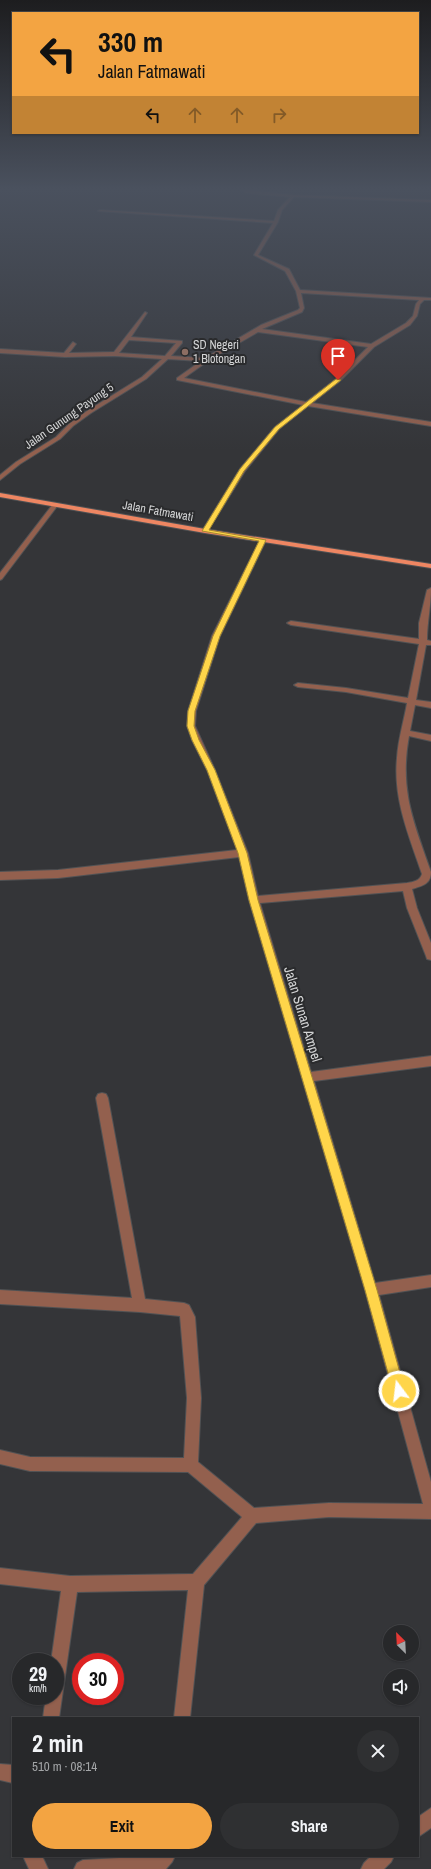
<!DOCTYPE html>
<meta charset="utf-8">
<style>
body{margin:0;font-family:"Archivo Narrow",sans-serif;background:#2f3032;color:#f1f3f6;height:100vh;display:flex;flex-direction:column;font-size:15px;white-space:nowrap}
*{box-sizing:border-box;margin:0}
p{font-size:13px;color:#a4a6a8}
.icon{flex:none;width:22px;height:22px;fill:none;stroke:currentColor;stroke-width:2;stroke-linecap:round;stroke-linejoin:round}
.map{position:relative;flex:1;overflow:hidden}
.drawer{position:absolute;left:12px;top:1717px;width:407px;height:140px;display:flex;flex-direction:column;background:#27282a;border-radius:0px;box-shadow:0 1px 3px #0004,0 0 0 1px #434447}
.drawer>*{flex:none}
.hud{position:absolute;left:12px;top:12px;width:407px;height:122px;border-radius:0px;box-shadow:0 1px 3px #0004,0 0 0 1px #434447;background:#f3a442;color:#111;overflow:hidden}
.needle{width:26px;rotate:336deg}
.fabs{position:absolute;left:383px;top:1625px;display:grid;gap:8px}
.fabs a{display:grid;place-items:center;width:36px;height:36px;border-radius:50%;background:#27282a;box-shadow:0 1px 3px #0004,0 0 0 1px #434447;font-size:20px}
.speed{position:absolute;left:12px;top:1653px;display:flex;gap:8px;font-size:20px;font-weight:700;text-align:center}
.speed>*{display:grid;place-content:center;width:52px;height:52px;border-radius:50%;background:#27282a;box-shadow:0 1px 3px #0004,0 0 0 1px #434447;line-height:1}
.speed small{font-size:10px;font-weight:400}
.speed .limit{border:6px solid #d22;background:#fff;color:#111}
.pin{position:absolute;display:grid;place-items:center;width:34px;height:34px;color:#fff;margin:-41px -17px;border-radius:50% 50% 50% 0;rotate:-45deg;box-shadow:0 0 4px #0007}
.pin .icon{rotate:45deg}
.me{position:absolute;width:44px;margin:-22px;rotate:345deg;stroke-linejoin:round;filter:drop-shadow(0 0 3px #0008)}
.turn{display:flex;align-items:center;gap:14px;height:84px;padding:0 20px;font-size:18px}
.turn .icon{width:52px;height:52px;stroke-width:2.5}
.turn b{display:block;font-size:28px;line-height:34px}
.lanes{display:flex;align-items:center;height:38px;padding:0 20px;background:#0003;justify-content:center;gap:20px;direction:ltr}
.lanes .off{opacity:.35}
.round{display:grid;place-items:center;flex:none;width:42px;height:42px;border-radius:21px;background:#2f3032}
.summary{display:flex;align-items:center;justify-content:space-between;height:68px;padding:0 20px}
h1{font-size:24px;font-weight:700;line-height:30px}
.action{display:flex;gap:8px;margin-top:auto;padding:8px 20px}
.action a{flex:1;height:46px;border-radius:24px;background:#f3a442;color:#111;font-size:16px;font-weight:700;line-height:46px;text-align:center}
.action a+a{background:#2f3032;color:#f1f3f6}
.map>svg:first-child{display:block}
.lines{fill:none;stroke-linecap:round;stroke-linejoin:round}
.minor-casing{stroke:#515254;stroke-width:2}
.major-casing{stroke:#515254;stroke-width:2}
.minor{fill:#93604e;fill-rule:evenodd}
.major{fill:#ee8662;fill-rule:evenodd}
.route{fill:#ffd54a;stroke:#a68a30}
.education-dot{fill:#8d6e63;stroke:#2a2b2d;stroke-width:1.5}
.labels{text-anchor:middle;stroke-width:4;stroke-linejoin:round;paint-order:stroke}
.far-poi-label{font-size:12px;fill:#d4d5d6;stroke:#2a2b2d;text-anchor:start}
.far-street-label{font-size:12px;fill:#d4d5d6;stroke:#2a2b2d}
.street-label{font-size:14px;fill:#d4d5d6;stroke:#2a2b2d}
</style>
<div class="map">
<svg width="431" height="1869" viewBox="0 0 431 1869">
<rect width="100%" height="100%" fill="#343538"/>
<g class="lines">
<!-- minor casing -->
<g class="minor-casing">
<path id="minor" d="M 240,189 L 293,195 L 431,200 L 431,202 L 294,197 L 282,210 L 278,222 L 258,255 L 289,269 L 300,290 L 431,298 L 431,300 L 424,300 L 420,304 L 417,316 L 410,325 L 374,347 L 340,381 L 312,403 L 431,422 L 431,426 L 308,406 L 279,429 L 245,471 L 207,532 L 203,532 L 202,531 L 240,469 L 275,427 L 303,405 L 177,380 L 177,378 L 201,361 L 168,359 L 146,379 L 91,413 L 73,426 L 60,439 L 20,464 L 0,480 L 0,475 L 16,462 L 56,437 L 69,424 L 87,411 L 142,377 L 162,359 L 115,356 L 65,357 L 0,353 L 0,349 L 64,353 L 73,342 L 76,344 L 69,353 L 114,352 L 145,312 L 147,313 L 131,337 L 182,341 L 182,343 L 171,356 L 205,358 L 261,325 L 298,310 L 300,308 L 296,291 L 285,271 L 254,255 L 273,223 L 98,211 L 100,210 L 274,221 L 278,210 L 290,197 L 246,193 ZM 301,293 L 419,300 L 416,304 L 413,316 L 406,323 L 371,344 L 262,329 L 302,312 L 304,308 ZM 258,332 L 368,347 L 336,379 L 306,402 L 184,378 L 208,361 ZM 129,340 L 176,343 L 165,356 L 119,353 Z
M 53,504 L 58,505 L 2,579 L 0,580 L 0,573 Z
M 263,538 L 266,540 L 220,636 L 196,711 L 195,726 L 215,770 L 248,853 L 258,896 L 407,883 C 413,882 420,881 422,874 C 409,836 393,799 397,758 C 398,739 404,721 407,703 L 346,692 L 298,687 L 294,685 L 298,683 L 346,688 L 408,698 L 419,644 L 291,625 L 287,623 L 291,621 L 419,639 L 419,623 L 427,590 L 431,588 C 431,606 427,622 427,640 L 431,641 L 431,645 L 426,645 L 416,700 L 431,702 L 431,708 L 415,705 L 410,731 L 431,735 L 431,741 L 409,736 C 399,790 414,823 431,872 C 431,884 422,886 412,889 L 417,908 L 431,943 L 431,960 L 427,959 L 426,956 L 407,908 L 403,891 L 260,903 L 311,1072 L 431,1056 L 431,1066 L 314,1081 L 375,1283 L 431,1275 L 431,1287 L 379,1295 L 431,1482 L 431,1519 L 329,1517 L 256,1523 L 204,1585 L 190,1718 L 174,1718 L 188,1590 L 77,1592 L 59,1718 L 43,1718 L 46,1696 L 55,1696 L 55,1662 L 51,1662 L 61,1591 L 0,1584 L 0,1568 L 70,1576 L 193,1574 L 242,1517 L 188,1472 L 30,1471 L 0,1464 L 0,1450 L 30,1457 L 184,1458 L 187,1398 L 180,1316 L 140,1312 L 0,1304 L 0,1290 L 132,1298 L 96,1098 L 98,1094 L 102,1093 L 106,1094 L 108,1098 L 145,1299 L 184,1303 L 189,1305 L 195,1317 L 201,1398 L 198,1462 L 254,1508 L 329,1503 L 423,1504 L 365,1290 L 249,900 L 239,857 L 58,878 L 0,880 L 0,872 L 58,870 L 237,850 L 207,770 L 192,740 L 187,726 L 188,711 L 212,636 L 260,540 Z
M 0,1764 L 13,1765 L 13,1783 L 0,1780 Z
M 431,1808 L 431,1828 L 418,1837 L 418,1817 Z
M 23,1856 L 42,1856 L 48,1869 L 29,1869 Z
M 154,1856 L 175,1856 L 172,1862 L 166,1869 L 74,1869 L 77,1863 L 83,1860 Z
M 371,1856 L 394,1856 L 391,1862 L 384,1869 L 361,1869 L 364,1863 Z"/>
</g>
<!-- major casing -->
<g class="major-casing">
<path id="major" d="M 0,493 L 205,529 L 431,564 L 431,568 L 205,533 L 0,497 Z"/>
</g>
<!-- minor -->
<use href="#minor" class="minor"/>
<!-- major -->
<use href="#major" class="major"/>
</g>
<!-- sky -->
<linearGradient id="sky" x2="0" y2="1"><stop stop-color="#1d1d1f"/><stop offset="0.42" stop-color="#4a515e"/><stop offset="1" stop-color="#4a515e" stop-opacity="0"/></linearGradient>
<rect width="431" height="450" fill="url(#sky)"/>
<!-- route -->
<path class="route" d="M 336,379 L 341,380 L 279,429 L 244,471 L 209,530 L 266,540 L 220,636 L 195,711 L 194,726 L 199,740 L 215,770 L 247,853 L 258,900 L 377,1290 L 405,1391 L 403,1396 L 399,1398 L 394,1396 L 393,1391 L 365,1290 L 249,900 L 238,853 L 207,770 L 192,740 L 187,726 L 188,711 L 213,636 L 259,541 L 202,531 L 240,469 L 275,427 Z"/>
<!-- markers -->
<circle class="education-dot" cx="185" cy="352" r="4"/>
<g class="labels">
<!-- far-poi labels -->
<g class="far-poi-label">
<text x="193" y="349">SD Negeri<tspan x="193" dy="14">1 Blotongan</tspan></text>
</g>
<!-- far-street labels -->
<g class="far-street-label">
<text transform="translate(69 416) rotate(-35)" y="4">Jalan Gunung Payung 5</text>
<text transform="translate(158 511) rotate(10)" y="4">Jalan Fatmawati</text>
</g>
<!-- street labels -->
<g class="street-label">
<text transform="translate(303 1014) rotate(73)" y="5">Jalan Sunan Ampel</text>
</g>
</g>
</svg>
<div class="fabs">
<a><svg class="needle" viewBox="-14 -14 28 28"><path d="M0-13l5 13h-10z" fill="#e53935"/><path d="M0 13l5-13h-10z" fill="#a4a6a8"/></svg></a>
<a><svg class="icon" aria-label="sound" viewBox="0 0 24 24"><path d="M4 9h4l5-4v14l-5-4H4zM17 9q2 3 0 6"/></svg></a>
</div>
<div class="speed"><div>29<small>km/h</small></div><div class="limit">30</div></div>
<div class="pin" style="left:338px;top:380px;background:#d93025"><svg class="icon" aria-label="arrive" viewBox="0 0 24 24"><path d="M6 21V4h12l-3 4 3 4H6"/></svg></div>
<svg class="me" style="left:399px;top:1391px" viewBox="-20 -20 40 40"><circle r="17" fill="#ffd54a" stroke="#fff" stroke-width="3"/><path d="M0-11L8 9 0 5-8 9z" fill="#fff"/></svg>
<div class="hud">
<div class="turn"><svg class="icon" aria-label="left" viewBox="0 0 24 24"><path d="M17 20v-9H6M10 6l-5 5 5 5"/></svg><div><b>330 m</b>Jalan Fatmawati</div></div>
<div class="lanes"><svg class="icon" aria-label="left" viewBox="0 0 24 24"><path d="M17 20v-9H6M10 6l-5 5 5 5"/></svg><svg class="icon off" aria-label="ahead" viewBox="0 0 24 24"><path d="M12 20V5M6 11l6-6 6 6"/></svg><svg class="icon off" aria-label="ahead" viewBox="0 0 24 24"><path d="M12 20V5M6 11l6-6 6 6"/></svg><svg class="icon off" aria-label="right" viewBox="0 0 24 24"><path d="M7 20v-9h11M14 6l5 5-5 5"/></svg></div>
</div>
<section class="drawer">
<div class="summary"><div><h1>2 min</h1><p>510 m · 08:14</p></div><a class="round"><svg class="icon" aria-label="close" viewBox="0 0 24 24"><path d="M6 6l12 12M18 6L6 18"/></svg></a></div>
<div class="action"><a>Exit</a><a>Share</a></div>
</section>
</div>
